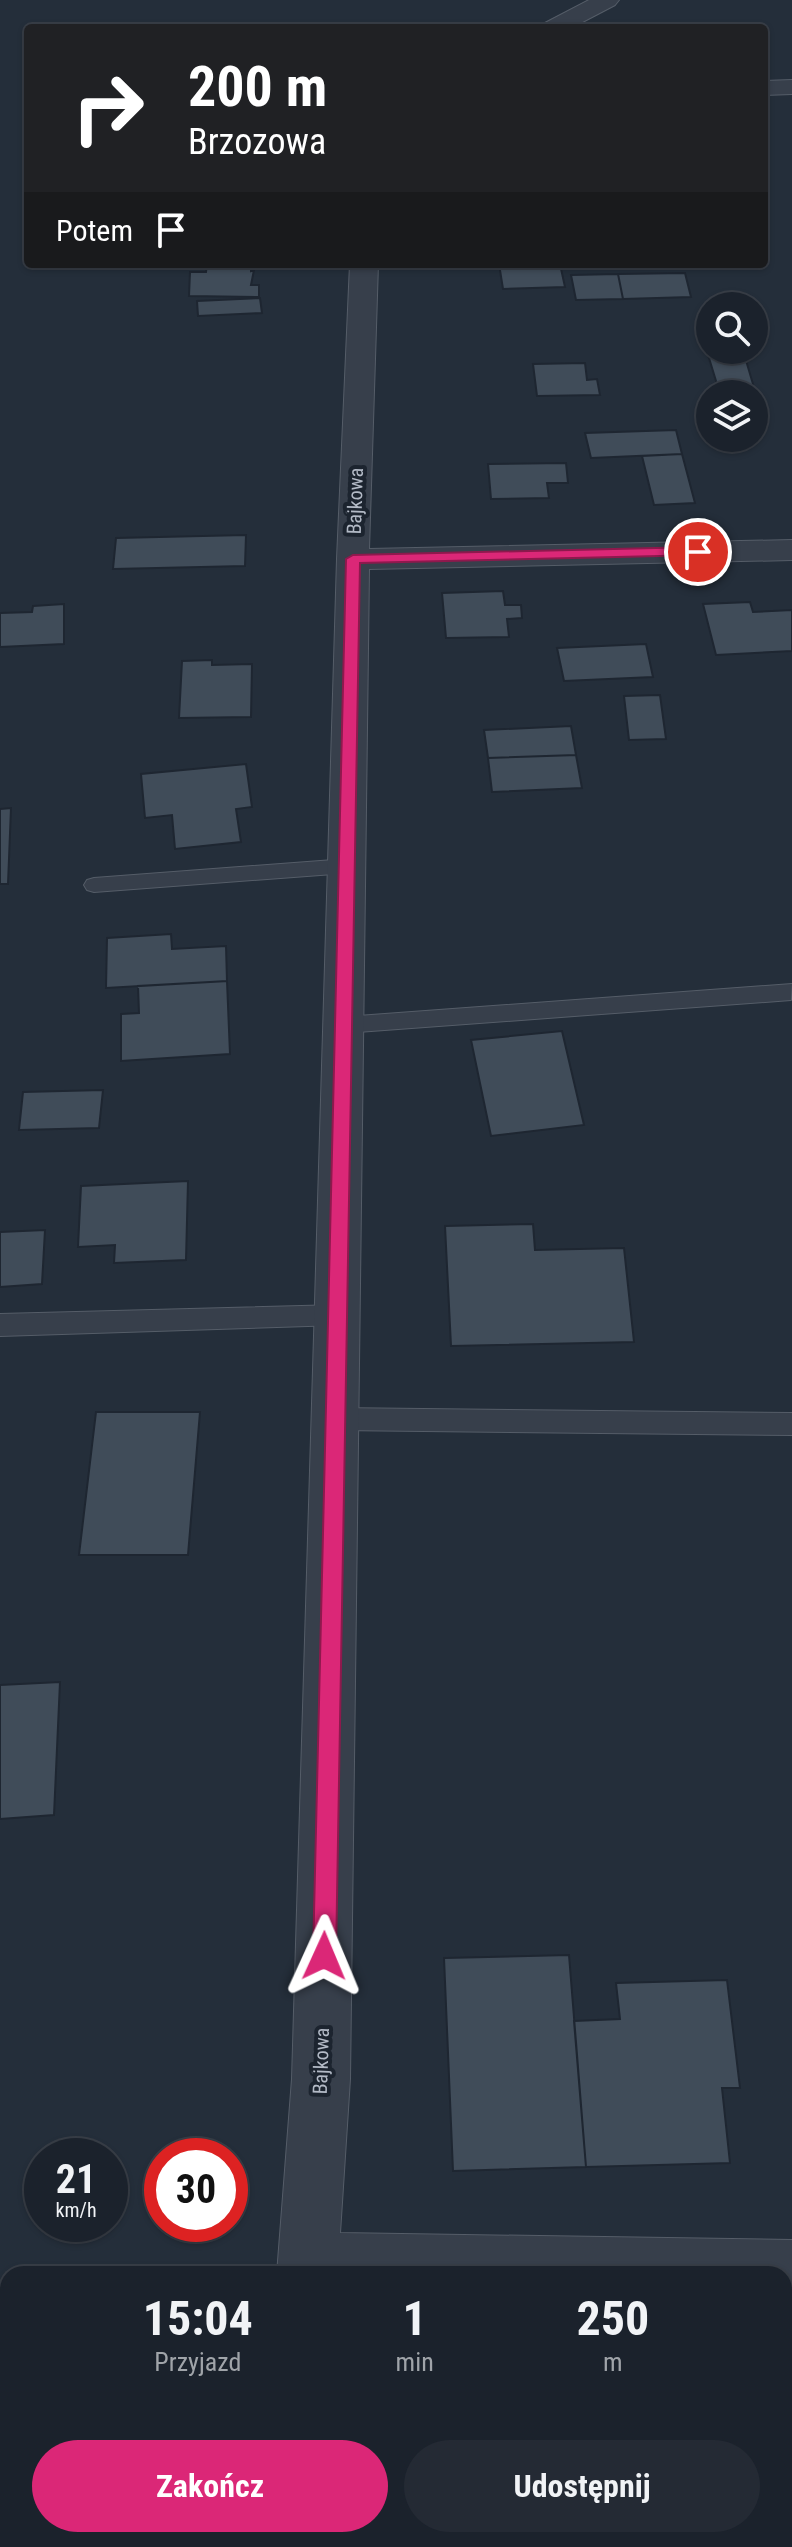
<!DOCTYPE html>
<html lang="pl">
<meta charset="utf-8">
<style>
body{margin:0;font-family:"Roboto Condensed",sans-serif;background:#242a34;color:#f1f3f6;height:100vh;display:flex;flex-direction:column;font-size:30px;white-space:nowrap}
*{box-sizing:border-box;margin:0}
p{font-size:26px;color:#a0a4a9}
.icon{flex:none;width:44px;height:44px;fill:none;stroke:currentColor;stroke-width:2;stroke-linecap:round;stroke-linejoin:round}
.map{position:relative;flex:1;overflow:hidden}
.sheet{position:absolute;left:0px;top:2266px;width:792px;height:282px;display:flex;flex-direction:column;background:#1b222c;border-radius:24px 24px 0 0;box-shadow:0 2px 6px #0004,0 0 0 2px #393f48}
.sheet>*{flex:none}
.banner{position:absolute;left:24px;top:24px;width:744px;height:244px;border-radius:8px;box-shadow:0 2px 6px #0004,0 0 0 2px #393f48;background:#202124;color:#fff;overflow:hidden}
.buttons{position:absolute;left:696px;top:292px;display:grid;gap:16px}
.buttons a{display:grid;place-items:center;width:72px;height:72px;border-radius:50%;background:#1b222c;box-shadow:0 2px 6px #0004,0 0 0 2px #393f48;font-size:40px}
.speed{position:absolute;left:24px;top:2138px;display:flex;gap:16px;font-size:40px;font-weight:700;text-align:center}
.speed>*{display:grid;place-content:center;width:104px;height:104px;border-radius:50%;background:#1b222c;box-shadow:0 2px 6px #0004,0 0 0 2px #393f48;line-height:1}
.speed small{font-size:20px;font-weight:400}
.speed .limit{border:12px solid #d22;background:#fff;color:#111}
.pin{position:absolute;display:grid;place-items:center;width:68px;height:68px;color:#fff;margin:-34px;border:4px solid #fff;border-radius:50%;box-shadow:0 2px 8px #0007}
.me{position:absolute;width:88px;margin:-44px;rotate:1deg;stroke-linejoin:round;filter:drop-shadow(0 0 6px #0008)}
.turn{display:flex;align-items:center;gap:28px;height:168px;padding:0 32px;font-size:36px}
.turn .icon{width:104px;height:104px;stroke-width:2.5}
.turn b{display:block;font-size:56px;line-height:68px}
.then{display:flex;align-items:center;height:76px;padding:0 32px;background:#0003;gap:16px;font-size:30px}
.eta{display:flex;justify-content:space-evenly;align-items:center;height:136px;text-align:center}
.eta b{font-size:48px;font-weight:700;line-height:56px}
.button{display:flex;gap:16px;margin-top:auto;padding:16px 32px}
.button a{flex:1;height:92px;border-radius:48px;background:#db2777;color:#fff;font-size:32px;font-weight:700;line-height:92px;text-align:center}
.button a+a{background:#242a34;color:#f1f3f6}
.map>svg:first-child{display:block}
.building{fill:#404c59;stroke:#1e2631;stroke-width:2}
.lines{fill:none;stroke-linecap:round;stroke-linejoin:round}
.service-casing{stroke:#555d68;stroke-width:2}
.minor-casing{stroke:#555d68;stroke-width:2}
.service{fill:#373f4b;fill-rule:evenodd}
.minor{fill:#373f4b;fill-rule:evenodd}
.route{fill:#db2777;stroke:#8e194d;stroke-width:2}
.labels{text-anchor:middle;stroke-width:8;stroke-linejoin:round;paint-order:stroke}
.street-label{font-size:20px;fill:#b3bac6;stroke:#1c242f}
</style>
<div class="map">
<svg width="792" height="2547" viewBox="0 0 792 2547">
<rect width="100%" height="100%" fill="#242e3a"/>
<!-- building -->
<path class="building" d="M 207,264 L 251,264 L 251,271 L 254,270 L 251,285 L 259,285 L 259,297 L 189,296 L 190,272 L 206,272 Z
M 499,264 L 560,264 L 565,287 L 503,289 Z
M 685,273 L 691,297 L 623,299 L 618,274 Z
M 618,274 L 623,299 L 576,300 L 571,275 Z
M 260,298 L 262,313 L 198,316 L 197,301 Z
M 745,357 L 758,401 L 754,401 L 754,394 L 720,394 L 709,358 Z
M 585,363 L 587,380 L 597,379 L 600,395 L 537,396 L 533,364 Z
M 676,430 L 682,454 L 591,458 L 585,433 Z
M 682,454 L 695,503 L 654,505 L 642,456 Z
M 566,463 L 568,483 L 547,483 L 549,498 L 491,499 L 488,464 Z
M 246,535 L 245,566 L 113,569 L 116,538 Z
M 503,591 L 505,605 L 521,605 L 522,618 L 507,619 L 509,637 L 446,638 L 442,593 Z
M 750,602 L 753,612 L 792,610 L 792,651 L 716,655 L 703,604 Z
M 64,604 L 64,644 L 0,647 L 0,613 L 32,612 L 33,606 Z
M 646,644 L 653,677 L 564,681 L 557,648 Z
M 212,660 L 212,665 L 252,664 L 251,717 L 179,718 L 182,661 Z
M 660,695 L 666,739 L 629,740 L 624,696 Z
M 571,726 L 576,755 L 488,758 L 484,730 Z
M 576,755 L 582,788 L 492,792 L 488,758 Z
M 246,764 L 252,807 L 236,809 L 241,842 L 175,849 L 172,815 L 145,818 L 141,774 Z
M 11,808 L 8,884 L 0,884 L 0,809 Z
M 171,934 L 172,949 L 226,946 L 227,981 L 106,988 L 107,938 Z
M 227,981 L 230,1054 L 121,1061 L 121,1014 L 139,1013 L 138,986 Z
M 562,1031 L 584,1125 L 491,1136 L 471,1040 Z
M 103,1090 L 99,1128 L 19,1130 L 23,1092 Z
M 188,1181 L 186,1260 L 114,1263 L 115,1245 L 78,1247 L 81,1186 Z
M 533,1224 L 535,1250 L 624,1248 L 634,1342 L 451,1346 L 445,1226 Z
M 45,1230 L 42,1284 L 0,1287 L 0,1232 Z
M 96,1412 L 200,1412 L 188,1555 L 79,1555 Z
M 60,1682 L 54,1815 L 0,1819 L 0,1685 Z
M 569,1955 L 586,2167 L 453,2171 L 444,1958 Z
M 727,1980 L 740,2088 L 722,2088 L 730,2163 L 586,2167 L 574,2021 L 620,2019 L 616,1983 Z
M 8,2504 L 8,2540 L 70,2540 L 70,2547 L 0,2547 L 0,2505 Z"/>
<g class="lines">
<!-- service casing -->
<g class="service-casing">
<path id="service" d="M 347,859 L 354,861 L 357,866 L 354,871 L 347,873 L 94,892 L 87,890 L 84,885 L 87,880 L 94,878 Z
M 792,984 L 791,1000 L 344,1033 L 336,1031 L 333,1025 L 336,1019 L 344,1017 Z
M 339,1305 L 348,1308 L 351,1315 L 348,1322 L 339,1325 L 0,1336 L 0,1314 Z
M 337,1408 L 792,1413 L 792,1435 L 337,1430 L 328,1427 L 324,1419 L 328,1411 Z"/>
</g>
<!-- minor casing -->
<g class="minor-casing">
<path id="minor" d="M 589,0 L 619,0 L 615,5 L 571,28 L 541,28 L 545,23 Z
M 792,80 L 792,94 L 764,95 L 764,81 Z
M 350,264 L 378,264 L 369,549 L 792,540 L 792,560 L 369,569 L 350,2079 L 340,2233 L 792,2240 L 792,2300 L 784,2300 L 784,2274 L 277,2274 L 292,2079 L 337,559 Z
M 256,2540 L 320,2540 L 320,2547 L 256,2547 Z"/>
</g>
<!-- service -->
<use href="#service" class="service"/>
<!-- minor -->
<use href="#minor" class="minor"/>
</g>
<!-- route -->
<path class="route" d="M 698,547 L 703,549 L 703,555 L 360,563 L 336,1956 L 332,1964 L 324,1967 L 316,1964 L 313,1956 L 346,559 L 353,555 Z"/>
<g class="labels">
<!-- street labels -->
<g class="street-label">
<text transform="translate(355 501) rotate(-88)" y="7">Bajkowa</text>
<text transform="translate(321 2061) rotate(-88)" y="7">Bajkowa</text>
</g>
</g>
</svg>
<div class="buttons">
<a><svg class="icon" aria-label="search" viewBox="0 0 24 24"><circle cx="10" cy="10" r="6"/><path d="M15 15l6 6"/></svg></a>
<a><svg class="icon" aria-label="layers" viewBox="0 0 24 24"><path d="M12 4l9 5-9 5-9-5zM3 14l9 5 9-5"/></svg></a>
</div>
<div class="speed"><div>21<small>km/h</small></div><div class="limit">30</div></div>
<div class="pin" style="left:698px;top:552px;background:#d93025"><svg class="icon" aria-label="arrive" viewBox="0 0 24 24"><path d="M6 21V4h12l-3 4 3 4H6"/></svg></div>
<svg class="me" style="left:324px;top:1956px" viewBox="-20 -20 40 40"><path d="M0-17L14 15 0 8-14 15z" fill="#db2777" stroke="#fff" stroke-width="4"/></svg>
<div class="banner">
<div class="turn"><svg class="icon" aria-label="right" viewBox="0 0 24 24"><path d="M7 20v-9h11M14 6l5 5-5 5"/></svg><div><b>200 m</b>Brzozowa</div></div>
<div class="then">Potem<svg class="icon" aria-label="arrive" viewBox="0 0 24 24"><path d="M6 21V4h12l-3 4 3 4H6"/></svg></div>
</div>
<section class="sheet">
<div class="eta">
<div><b>15:04</b><p>Przyjazd</p></div>
<div><b>1</b><p>min</p></div>
<div><b>250</b><p>m</p></div>
</div>
<div class="button"><a>Zakończ</a><a>Udostępnij</a></div>
</section>
</div>
